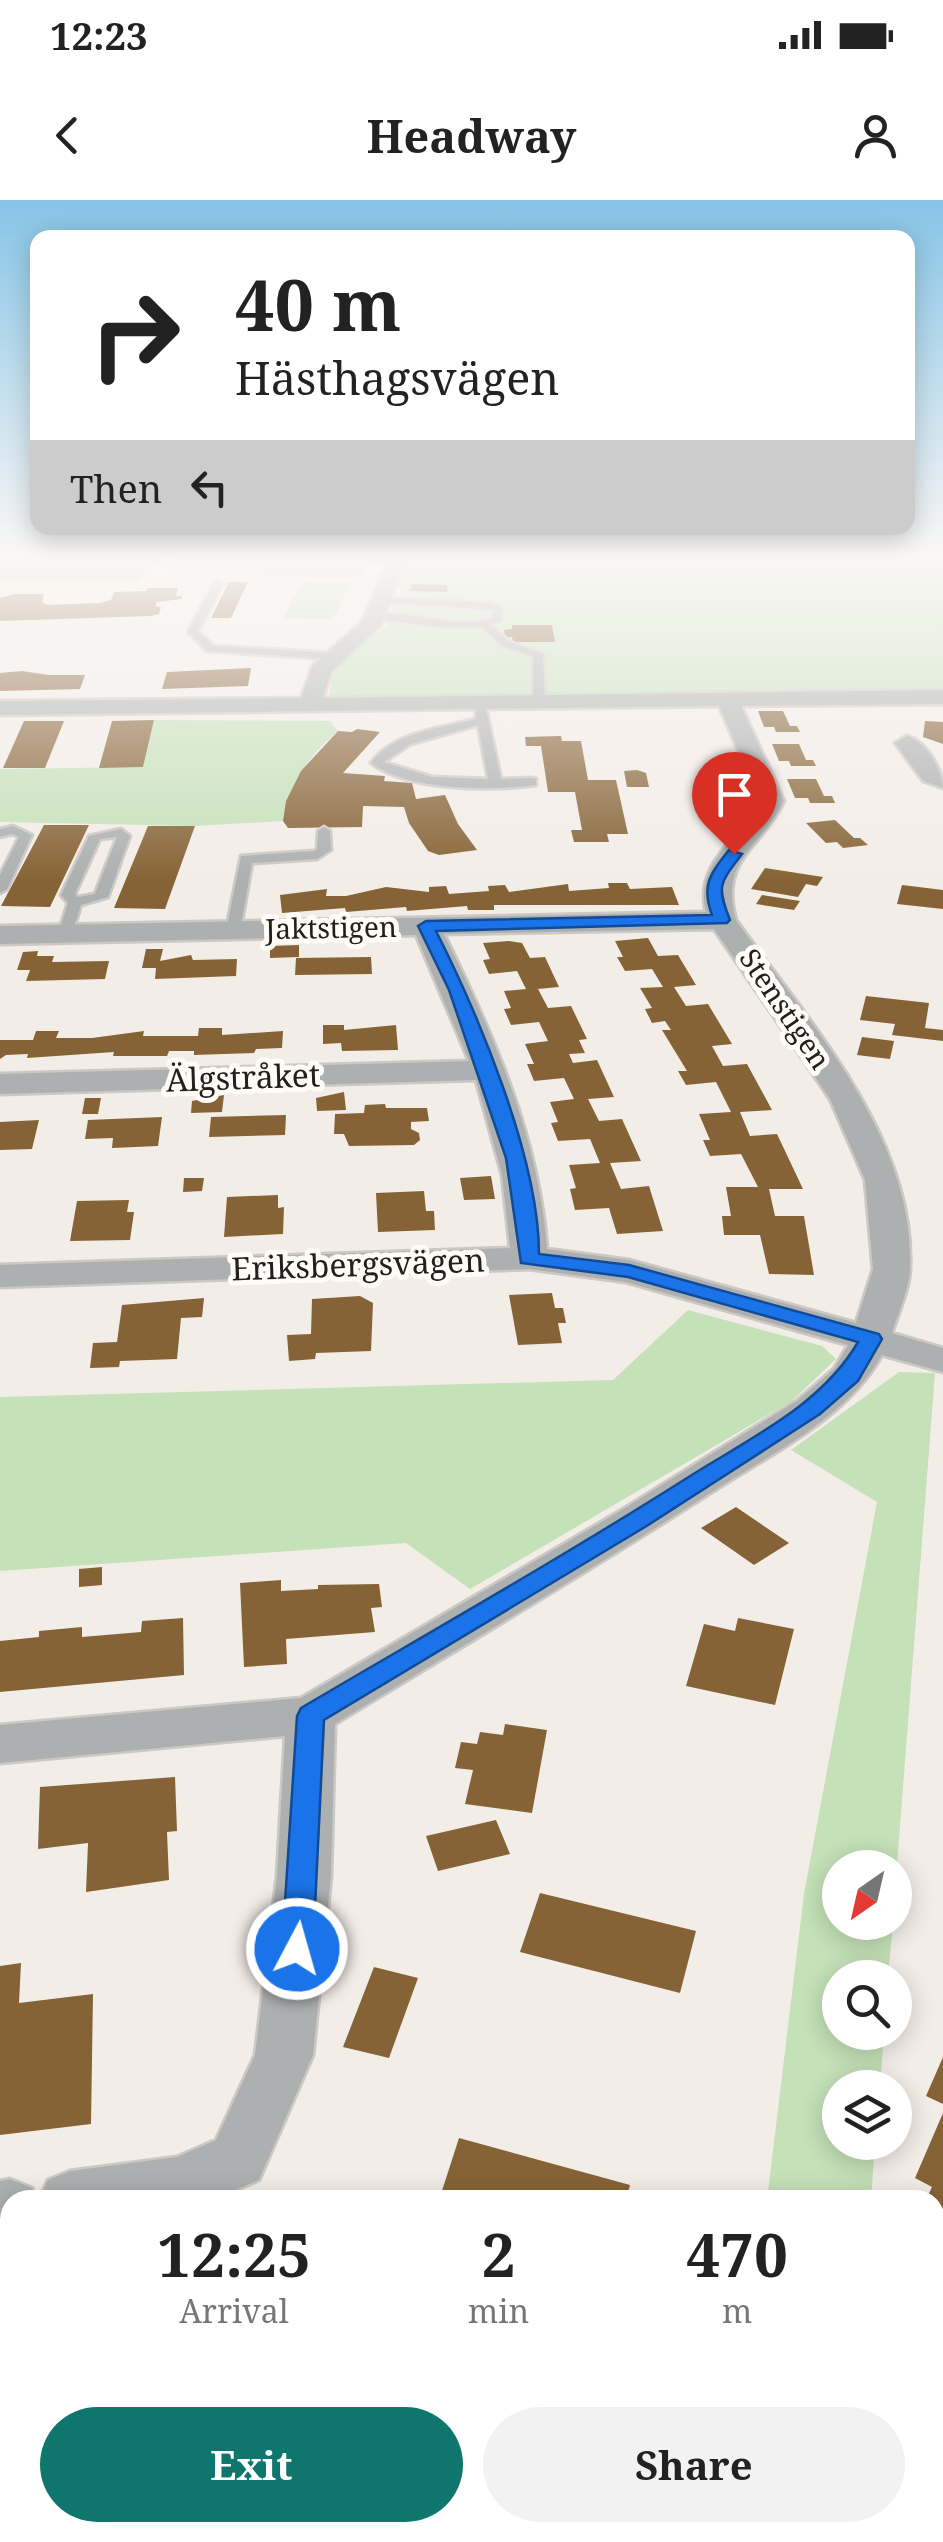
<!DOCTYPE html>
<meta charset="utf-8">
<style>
body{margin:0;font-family:"Noto Serif",serif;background:#f2f2f2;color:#222;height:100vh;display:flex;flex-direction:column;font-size:38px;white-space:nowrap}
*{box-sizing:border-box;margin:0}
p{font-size:32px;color:#767676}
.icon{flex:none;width:55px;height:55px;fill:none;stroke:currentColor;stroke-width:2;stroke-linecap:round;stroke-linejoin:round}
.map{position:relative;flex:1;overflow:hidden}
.drawer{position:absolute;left:0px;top:1990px;width:945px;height:352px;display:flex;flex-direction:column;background:#fff;border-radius:30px 30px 0 0;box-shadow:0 5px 25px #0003}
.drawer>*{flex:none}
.hud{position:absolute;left:30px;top:30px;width:885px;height:305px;border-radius:20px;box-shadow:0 5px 25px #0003;background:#fff;color:#222;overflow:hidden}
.needle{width:65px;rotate:214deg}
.buttons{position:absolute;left:822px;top:1650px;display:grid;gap:20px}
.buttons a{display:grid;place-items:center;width:90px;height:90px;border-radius:50%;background:#fff;box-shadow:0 5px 25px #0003;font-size:50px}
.pin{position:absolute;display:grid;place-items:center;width:85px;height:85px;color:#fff;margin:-102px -42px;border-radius:50% 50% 50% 0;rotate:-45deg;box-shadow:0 0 10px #0007}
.pin .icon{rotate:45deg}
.me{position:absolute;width:110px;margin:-55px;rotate:6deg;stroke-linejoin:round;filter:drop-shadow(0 0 8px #0008)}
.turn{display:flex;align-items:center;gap:35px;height:210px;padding:0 40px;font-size:45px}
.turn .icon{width:130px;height:130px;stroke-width:2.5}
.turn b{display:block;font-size:70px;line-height:85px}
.then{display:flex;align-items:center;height:95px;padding:0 40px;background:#0003;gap:20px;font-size:38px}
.eta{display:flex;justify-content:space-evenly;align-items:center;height:170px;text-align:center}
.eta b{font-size:60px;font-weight:700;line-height:70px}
.button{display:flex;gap:20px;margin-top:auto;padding:20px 40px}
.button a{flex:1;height:115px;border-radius:60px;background:#0f766e;color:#fff;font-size:40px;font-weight:700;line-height:115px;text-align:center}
.button a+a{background:#f2f2f2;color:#222}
.status{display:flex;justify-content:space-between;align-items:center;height:70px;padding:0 50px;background:#fff;direction:ltr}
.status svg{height:28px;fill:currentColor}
header{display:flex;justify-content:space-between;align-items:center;height:130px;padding:0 40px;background:#fff;font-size:45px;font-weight:700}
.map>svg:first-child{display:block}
.green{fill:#c4e1b8}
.building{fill:#866336}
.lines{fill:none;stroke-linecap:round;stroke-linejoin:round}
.service-casing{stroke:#cdc8c4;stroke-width:5}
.minor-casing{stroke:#cdc8c4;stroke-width:5}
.service{fill:#acb0b0;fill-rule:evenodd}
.minor{fill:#acb0b0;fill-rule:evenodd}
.route{fill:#1a73e8;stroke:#114b97;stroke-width:2.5}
.labels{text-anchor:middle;stroke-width:10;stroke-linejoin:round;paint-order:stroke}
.far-street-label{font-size:28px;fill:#22201e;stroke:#fffbf6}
.street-label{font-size:32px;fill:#22201e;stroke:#fffbf6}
</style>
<div class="status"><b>12:23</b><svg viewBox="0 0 49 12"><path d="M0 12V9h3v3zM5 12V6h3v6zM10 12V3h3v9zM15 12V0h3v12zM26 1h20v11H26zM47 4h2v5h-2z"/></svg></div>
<header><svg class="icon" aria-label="back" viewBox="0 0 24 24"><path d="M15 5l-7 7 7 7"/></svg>Headway<svg class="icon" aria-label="person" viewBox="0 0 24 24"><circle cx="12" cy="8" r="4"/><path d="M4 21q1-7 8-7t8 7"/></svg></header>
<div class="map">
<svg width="943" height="2342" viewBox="0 0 943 2342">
<rect width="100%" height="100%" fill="#f3ede8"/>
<!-- green -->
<path class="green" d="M 0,354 L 158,354 L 140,382 L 0,381 Z
M 180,354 L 372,354 L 363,378 L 167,374 Z
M 402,354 L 943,354 L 943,489 L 329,499 L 332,468 L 385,427 L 401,390 L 393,374 Z
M 302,382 L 351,383 L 333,419 L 283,418 Z
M 154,520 L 330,521 L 338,531 C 309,555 289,584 283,621 L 195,626 L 0,622 L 0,569 L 143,567 Z
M 688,1110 L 822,1146 L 836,1159 L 792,1201 L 470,1389 L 406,1343 L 0,1371 L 0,1197 L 613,1180 Z
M 899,1172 L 935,1173 L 895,1691 L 895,1668 L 840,1668 L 840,1722 L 893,1723 L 888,1777 L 840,1778 L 840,1832 L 884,1833 L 880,1887 L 840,1888 L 840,1942 L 875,1943 L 871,2000 L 767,2000 L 804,1694 L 877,1302 L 791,1250 Z
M 211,2332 L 551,2332 L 551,2333 L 538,2342 L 197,2342 Z"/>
<!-- building -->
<path class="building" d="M 229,382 L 248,382 L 231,418 L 211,418 Z
M 412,384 L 448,385 L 447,392 L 410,391 Z
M 147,388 L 178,388 L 176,396 L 182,396 L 181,399 L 157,402 L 155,406 L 161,407 L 159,414 L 150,416 L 0,421 L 0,398 L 14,394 L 44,394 L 42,402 L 47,405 L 100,403 L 111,400 L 114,392 L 147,391 Z
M 512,425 L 552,425 L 555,442 L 513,442 L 512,437 L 505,437 L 504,430 L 512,429 Z
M 251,468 L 248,486 L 162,489 L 167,472 Z
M 22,471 L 49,475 L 85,475 L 80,489 L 0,491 L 0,473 Z
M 758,511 L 783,511 L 790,526 L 797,526 L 800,532 L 776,532 L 774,527 L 764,527 Z
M 154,520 L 143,567 L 99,568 L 112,521 Z
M 24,521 L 64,521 L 45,568 L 3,568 Z
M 925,521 L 943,522 L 943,544 L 923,537 Z
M 357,529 L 380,532 L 343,573 L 385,576 L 384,581 L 412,583 L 416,599 L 445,595 L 458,624 L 477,650 L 439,655 L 428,651 L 409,623 L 404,607 L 363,606 L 362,627 L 288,628 L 283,621 L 286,601 L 301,571 L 338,531 L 352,532 Z
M 561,536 L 562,541 L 581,541 L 588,580 L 616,580 L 628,634 L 607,634 L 609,642 L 574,642 L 571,630 L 582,630 L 575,592 L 548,592 L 541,546 L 526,546 L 525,537 Z
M 772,544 L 799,544 L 806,560 L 813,560 L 816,566 L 791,566 L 789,561 L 779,561 Z
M 637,570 L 646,573 L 649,587 L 627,587 L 624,571 Z
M 787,579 L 816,579 L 824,596 L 832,596 L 835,603 L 810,603 L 808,598 L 795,598 Z
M 835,620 L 854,638 L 860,638 L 868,645 L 843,648 L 837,642 L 826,643 L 806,623 Z
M 44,625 L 89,625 L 50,707 L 1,706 Z
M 148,626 L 195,626 L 165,709 L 114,708 Z
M 765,668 L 823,677 L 817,686 L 806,684 L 798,697 L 751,689 Z
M 608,683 L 627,683 L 630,689 L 672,687 L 679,705 L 494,705 L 494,710 L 468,710 L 467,706 L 407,711 L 406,707 L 346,712 L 345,708 L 282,713 L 280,695 L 327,689 L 326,696 L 346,696 L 386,687 L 429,692 L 429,687 L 446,686 L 449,694 L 489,691 L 488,686 L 505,685 L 509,692 L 568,684 L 569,691 L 609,688 Z
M 902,685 L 943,690 L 943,709 L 897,704 Z
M 762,695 L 800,701 L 794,710 L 756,704 Z
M 648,738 L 658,756 L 678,755 L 696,785 L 674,787 L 686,806 L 708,804 L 732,844 L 712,846 L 723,866 L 747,864 L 772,910 L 740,912 L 750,936 L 777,934 L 803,989 L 769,989 L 775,1016 L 804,1016 L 814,1075 L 769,1074 L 760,1035 L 724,1035 L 722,1016 L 731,1016 L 726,987 L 758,987 L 741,954 L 710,956 L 703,940 L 710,940 L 699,914 L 731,912 L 716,882 L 686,885 L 678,871 L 687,871 L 662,830 L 671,830 L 665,821 L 652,823 L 645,809 L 652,808 L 640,788 L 663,787 L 652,769 L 625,771 L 617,757 L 623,757 L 615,741 Z
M 509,741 L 522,743 L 530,758 L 545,757 L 559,787 L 538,789 L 548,808 L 571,806 L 587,839 L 579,840 L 585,853 L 569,854 L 573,863 L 597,860 L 614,897 L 588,899 L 599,921 L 622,919 L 641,961 L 610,963 L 621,989 L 649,986 L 663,1031 L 617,1034 L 609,1008 L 575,1010 L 570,989 L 576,988 L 569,965 L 600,963 L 590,939 L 558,941 L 551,923 L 558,922 L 550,902 L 574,899 L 564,878 L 534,881 L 527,864 L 534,864 L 525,844 L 548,841 L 539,822 L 511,825 L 504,809 L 511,808 L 504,791 L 526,789 L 517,771 L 489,774 L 483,760 L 490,759 L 483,743 Z
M 299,745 L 299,757 L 270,758 L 270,746 Z
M 146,749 L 163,749 L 160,761 L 191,755 L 193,760 L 237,759 L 236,776 L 155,779 L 156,768 L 142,768 Z
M 38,751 L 37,756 L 54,756 L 52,762 L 109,761 L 105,779 L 26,781 L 30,770 L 17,770 L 23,752 Z
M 371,757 L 372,774 L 295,775 L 296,758 Z
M 866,796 L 929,803 L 925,828 L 943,830 L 943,841 L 892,835 L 895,824 L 860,820 Z
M 323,825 L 344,825 L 344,830 L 396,825 L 398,850 L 342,851 L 341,843 L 323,844 Z
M 199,828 L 222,828 L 222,835 L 283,831 L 282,848 L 256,849 L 254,853 L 194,855 L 194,851 L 169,851 L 167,856 L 113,856 L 114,852 L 27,858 L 28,854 L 6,855 L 0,859 L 0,840 L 33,840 L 36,831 L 59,831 L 56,838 L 92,838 L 144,831 L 143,836 L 198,836 Z
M 862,837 L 894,841 L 890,859 L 857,855 Z
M 344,892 L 346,910 L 317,911 L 316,898 Z
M 224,895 L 222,912 L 191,913 L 192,901 Z
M 85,898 L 101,898 L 98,914 L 82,914 Z
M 385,904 L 386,908 L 427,908 L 429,921 L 411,922 L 411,929 L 419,933 L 420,940 L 414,945 L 349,946 L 344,934 L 334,934 L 335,914 L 364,913 L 365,905 Z
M 286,915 L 285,935 L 209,937 L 211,917 Z
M 162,917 L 158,946 L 112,948 L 113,938 L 85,939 L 88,920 Z
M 39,920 L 32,949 L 0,950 L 0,922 Z
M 491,976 L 495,999 L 464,1000 L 460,978 Z
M 184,978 L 204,978 L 202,991 L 183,992 Z
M 424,991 L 426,1011 L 434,1011 L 435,1030 L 378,1032 L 376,993 Z
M 278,995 L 278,1008 L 284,1007 L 283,1034 L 224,1037 L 227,997 Z
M 129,1000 L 127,1012 L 134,1012 L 130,1040 L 70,1041 L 77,1001 Z
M 552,1093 L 555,1108 L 563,1108 L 566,1123 L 558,1123 L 562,1143 L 518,1145 L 509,1095 Z
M 360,1096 L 373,1103 L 371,1151 L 316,1153 L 315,1159 L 289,1161 L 287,1135 L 311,1134 L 312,1099 Z
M 204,1098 L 202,1117 L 181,1118 L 177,1159 L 120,1161 L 119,1167 L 90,1168 L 93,1143 L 117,1142 L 122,1105 Z
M 736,1307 L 789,1343 L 754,1365 L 701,1328 Z
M 102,1367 L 102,1385 L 79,1387 L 79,1369 Z
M 281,1380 L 281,1391 L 318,1389 L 318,1385 L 379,1384 L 382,1407 L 371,1408 L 375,1432 L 286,1439 L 287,1464 L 244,1467 L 240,1383 Z
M 183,1418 L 184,1475 L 0,1492 L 0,1441 L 39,1437 L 39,1431 L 82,1427 L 82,1437 L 141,1432 L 142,1421 Z
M 738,1418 L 794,1429 L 775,1505 L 686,1486 L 704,1424 L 735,1431 Z
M 505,1524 L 547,1530 L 532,1613 L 465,1604 L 473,1570 L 455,1568 L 461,1542 L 477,1544 L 480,1532 L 503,1535 Z
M 175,1577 L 177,1631 L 167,1632 L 169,1680 L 86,1692 L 88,1643 L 38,1649 L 40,1587 Z
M 496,1620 L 510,1654 L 438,1671 L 426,1636 Z
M 540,1693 L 696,1731 L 680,1793 L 520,1752 Z
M 21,1763 L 19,1803 L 93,1794 L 91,1924 L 0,1935 L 0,1766 Z
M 374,1767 L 418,1778 L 389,1858 L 343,1847 Z
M 943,1857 L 943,1904 L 926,1896 Z
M 943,1913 L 943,2046 L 935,2042 L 935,2000 L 926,2000 L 932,1987 L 915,1978 Z
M 459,1938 L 630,1985 L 626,2000 L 439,2000 Z
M 0,2094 L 6,2094 L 5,2111 L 10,2110 L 10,2158 L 0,2159 Z
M 7,2224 L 10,2283 L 3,2284 Z"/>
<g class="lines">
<!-- service casing -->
<g class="service-casing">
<path id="service" d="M 218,381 L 223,384 L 198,431 L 214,446 L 332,453 L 337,456 L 332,459 L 207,451 L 188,432 L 213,384 Z
M 381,397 L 490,402 L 502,407 L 502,420 L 491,425 L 510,442 L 543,454 L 545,502 L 539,505 L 533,502 L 533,456 L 502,446 L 482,427 L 439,427 L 369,418 C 402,404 453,432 492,418 L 493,410 L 378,402 Z
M 476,507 L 486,509 L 501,579 L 532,578 L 536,579 L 536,585 C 491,591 408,591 371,563 C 393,532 441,528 476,519 ZM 478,525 L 488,579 L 432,577 L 384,562 L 411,544 Z
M 13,626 L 32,635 L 7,689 L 0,693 L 0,675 L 19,637 L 12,634 L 0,637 L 0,629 Z
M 324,627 L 330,631 L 331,650 L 317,659 L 252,663 L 240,731 L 228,734 L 226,731 L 241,656 L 314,651 L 317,649 L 318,631 Z
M 121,629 L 130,636 L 108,697 L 81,705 L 72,734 L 60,737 L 58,734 L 68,703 L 61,695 L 89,636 ZM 117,637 L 95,694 L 78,697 L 75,694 L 100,639 Z"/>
</g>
<!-- minor casing -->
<g class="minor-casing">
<path id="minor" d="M 364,354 L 387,354 L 404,365 L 381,425 L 331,472 L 323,498 L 943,490 L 943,504 L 741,506 L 784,601 C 760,650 719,659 736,720 C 807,820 915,937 910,1067 C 910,1088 898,1113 892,1133 L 943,1148 L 943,1172 L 882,1155 C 846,1219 772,1253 712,1292 C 588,1372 461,1447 335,1524 L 331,1676 L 313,1855 L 259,1980 L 212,2000 L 39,2000 L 48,1980 L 70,1971 L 177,1957 L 216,1940 L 255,1855 L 277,1676 L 285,1536 L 0,1563 L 0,1525 L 301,1498 L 620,1311 L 798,1200 L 834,1169 L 848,1145 L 626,1082 L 529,1069 L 0,1087 L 0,1065 L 510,1048 L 502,975 L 476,880 L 0,894 L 0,874 L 469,861 L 416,735 L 0,744 L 0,726 L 706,712 C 694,663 739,639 760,601 L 719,506 L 0,515 L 0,501 L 301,498 L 313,465 L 362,422 L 385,367 ZM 714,729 L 830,899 L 865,980 L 873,1069 L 856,1123 L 629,1060 L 547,1049 C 539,937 493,834 444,734 Z
M 907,536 C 926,541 943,571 943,588 L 923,581 L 895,543 Z
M 10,1979 L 32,1988 L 37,2000 L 10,2000 L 10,2037 L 0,2039 L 0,1981 Z
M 935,2249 L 943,2251 L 943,2321 L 935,2319 Z
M 583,2332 L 660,2332 L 656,2342 L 579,2342 Z"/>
</g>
<!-- service -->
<use href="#service" class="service"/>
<!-- minor -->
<use href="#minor" class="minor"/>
</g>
<!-- sky -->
<linearGradient id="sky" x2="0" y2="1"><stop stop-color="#85c4e6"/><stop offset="0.52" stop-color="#faf7f5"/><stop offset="1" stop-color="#faf7f5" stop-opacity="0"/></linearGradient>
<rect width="943" height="682" fill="url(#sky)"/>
<!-- route -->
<path class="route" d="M 729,650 L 742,654 C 720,683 716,685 730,720 L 727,723 L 436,731 C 479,816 539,959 539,1054 L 629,1065 L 879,1134 L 882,1139 L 858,1181 L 820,1214 L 645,1327 L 324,1520 L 313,1749 L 308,1758 L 297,1762 L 286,1758 L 282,1749 L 297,1516 L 301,1508 C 430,1432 561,1358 687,1278 C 748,1239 821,1206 858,1142 L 628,1077 L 521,1063 L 506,958 L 449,790 L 418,726 L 426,721 L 712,715 C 701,685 710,674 729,650 Z"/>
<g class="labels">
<!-- far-street labels -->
<g class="far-street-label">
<text transform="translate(331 728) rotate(-1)" y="10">Jaktstigen</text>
<text transform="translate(785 809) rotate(56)" y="10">Stenstigen</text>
</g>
<!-- street labels -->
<g class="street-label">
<text transform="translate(243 878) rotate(-2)" y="11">Älgstråket</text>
<text transform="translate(358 1065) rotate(-2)" y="11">Eriksbergsvägen</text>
</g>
</g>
</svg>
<div class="buttons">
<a><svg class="needle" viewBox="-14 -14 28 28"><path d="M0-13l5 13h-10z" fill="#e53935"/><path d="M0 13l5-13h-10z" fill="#767676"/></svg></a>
<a><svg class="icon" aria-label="search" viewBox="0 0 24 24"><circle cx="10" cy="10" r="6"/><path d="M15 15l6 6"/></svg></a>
<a><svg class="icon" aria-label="layers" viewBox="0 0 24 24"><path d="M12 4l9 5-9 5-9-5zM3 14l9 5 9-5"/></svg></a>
</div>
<div class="pin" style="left:734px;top:654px;background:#d93025"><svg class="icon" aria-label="arrive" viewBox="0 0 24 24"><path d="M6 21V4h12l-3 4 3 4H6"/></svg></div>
<svg class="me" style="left:297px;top:1749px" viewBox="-20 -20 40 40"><circle r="17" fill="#1a73e8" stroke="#fff" stroke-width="3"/><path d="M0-11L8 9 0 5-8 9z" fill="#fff"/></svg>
<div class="hud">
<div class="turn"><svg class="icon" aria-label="right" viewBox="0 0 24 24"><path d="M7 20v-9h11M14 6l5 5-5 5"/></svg><div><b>40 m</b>Hästhagsvägen</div></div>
<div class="then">Then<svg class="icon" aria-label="left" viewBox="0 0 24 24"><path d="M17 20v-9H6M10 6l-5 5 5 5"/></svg></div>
</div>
<section class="drawer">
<div class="eta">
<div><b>12:25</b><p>Arrival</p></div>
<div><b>2</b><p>min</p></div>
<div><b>470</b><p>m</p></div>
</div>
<div class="button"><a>Exit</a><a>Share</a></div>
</section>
</div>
